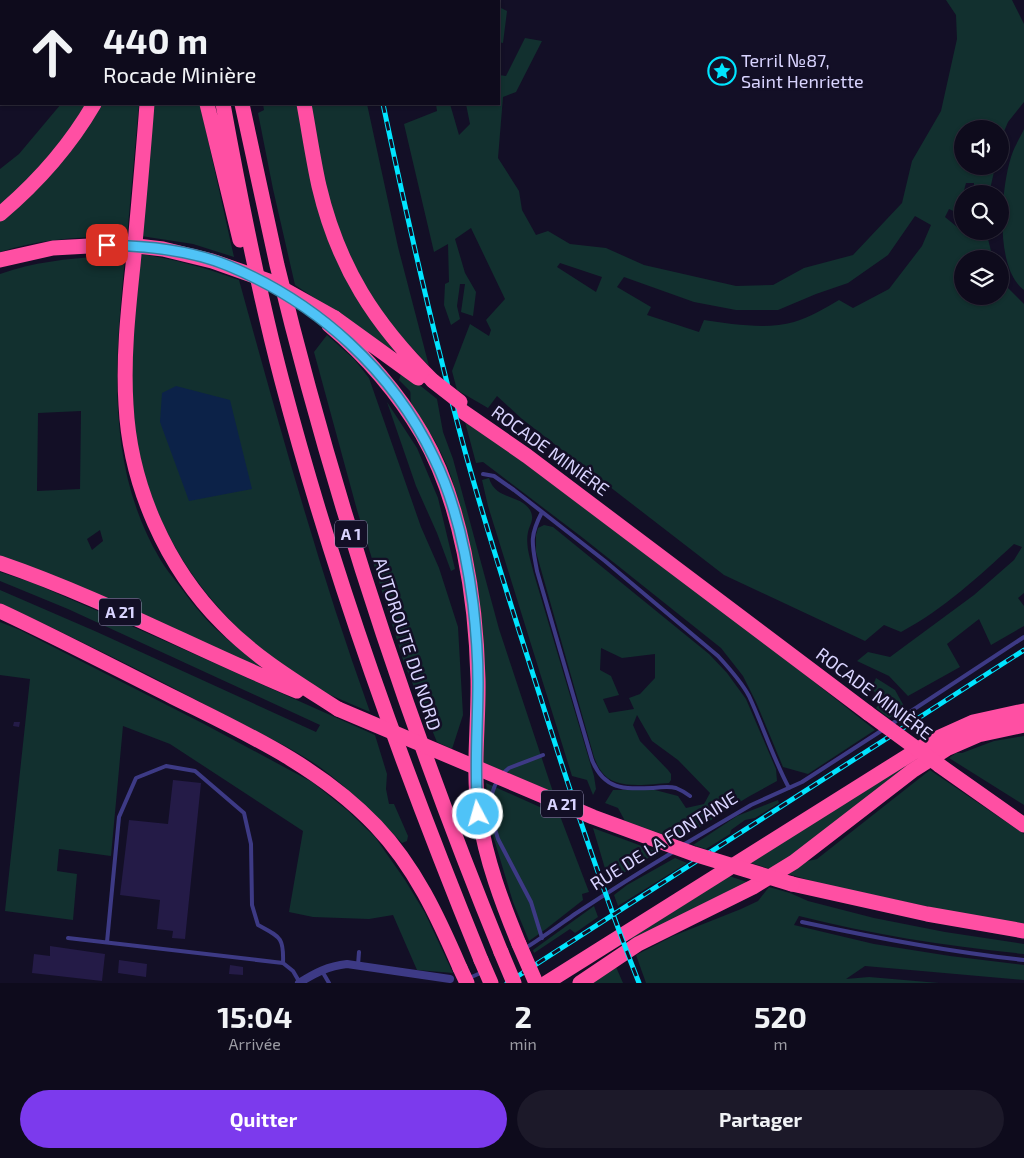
<!DOCTYPE html>
<html lang="fr">
<meta charset="utf-8">
<style>
body{margin:0;font-family:"Exo 2",sans-serif;background:#1c1929;color:#f1f3f6;height:100vh;display:flex;flex-direction:column;font-size:19px;white-space:nowrap}
*{box-sizing:border-box;margin:0}
p{font-size:16px;color:#9b9ba3}
.icon{flex:none;width:28px;height:28px;fill:none;stroke:currentColor;stroke-width:2;stroke-linecap:round;stroke-linejoin:round}
.map{position:relative;height:983px;overflow:hidden}
.side{display:flex;flex-direction:column;background:#0e0b1c;flex:1}
.side>*{flex:none}
.hud{position:absolute;left:0px;top:0px;width:500px;height:105px;box-shadow:0 1px 4px #0004,0 0 0 1px #2e2b3b;background:#0e0b1c;color:#f1f3f6;overflow:hidden}
.controls{position:absolute;left:954px;top:120px;display:grid;gap:10px}
.controls a{display:grid;place-items:center;width:55px;height:55px;border-radius:50%;background:#0e0b1c;box-shadow:0 1px 4px #0004,0 0 0 1px #2e2b3b;font-size:25px}
.pin{position:absolute;display:grid;place-items:center;width:42px;height:42px;color:#fff;margin:-21px;border-radius:10px;box-shadow:0 2px 8px #0006}
.me{position:absolute;width:55px;margin:-28px;rotate:354deg;stroke-linejoin:round;filter:drop-shadow(0 0 4px #0008)}
.turn{display:flex;align-items:center;gap:18px;height:105px;padding:0 20px;font-size:22px}
.turn .icon{width:65px;height:65px;stroke-width:2.5}
.turn b{display:block;font-size:35px;line-height:42px}
.eta{display:flex;justify-content:space-evenly;align-items:center;height:85px;text-align:center}
.eta b{font-size:30px;font-weight:700;line-height:35px}
.action{display:flex;gap:10px;margin-top:auto;padding:10px 20px}
.action a{flex:1;height:58px;border-radius:30px;background:#7c3aed;color:#fff;font-size:20px;font-weight:700;line-height:58px;text-align:center}
.action a+a{background:#1c1929;color:#f1f3f6}
.map>svg:first-child{display:block}
.green{fill:#12302f;fill-rule:evenodd}
.water{fill:#0c2248}
.building{fill:#241b47}
.lines{fill:none;stroke-linecap:round;stroke-linejoin:round}
.service{stroke:#3d3a85;stroke-width:4}
.minor{stroke:#3d3a85;stroke-width:8}
.motorway{stroke:#ff4fa3;stroke-width:15}
.rail-casing{stroke:#00e5ff;stroke-width:5}
.rail{stroke:#130f26;stroke-width:3;stroke-dasharray:9;stroke-linecap:butt}
.motorway-bridge{stroke:#ff4fa3;stroke-width:15}
.route-casing{stroke:#337fa1;stroke-width:12}
.route{stroke:#4fc3f7;stroke-width:9}
.labels{text-anchor:middle;stroke-width:5;stroke-linejoin:round;paint-order:stroke}
.shield{fill:#130f26;stroke:#9e99be;stroke-width:1}
.shield-label{font-size:16px;font-weight:bold;fill:#d9d4ff}
.poi-label{font-size:18px;fill:#d9d4ff;stroke:#130f26;text-anchor:start}
.street-label{font-size:18px;fill:#d9d4ff;stroke:#130f26}
</style>
<div class="map">
<svg width="1024" height="983" viewBox="0 0 1024 983">
<rect width="100%" height="100%" fill="#130f26"/>
<!-- green -->
<path class="green" d="M 946,0 L 1012,0 L 1024,24 L 1024,102 L 1008,122 L 1000,141 L 1000,129 L 962,129 L 962,166 L 995,167 L 989,194 L 974,194 L 974,183 L 966,183 L 958,213 L 949,209 L 945,217 L 962,231 L 986,231 L 993,259 L 962,259 L 962,296 L 1000,296 L 1000,277 L 1002,282 L 1024,304 L 1024,593 L 1018,598 L 1024,606 L 1024,626 L 991,645 L 979,619 L 947,644 L 960,667 L 908,696 L 889,676 L 857,661 L 868,652 L 890,657 L 974,595 L 1014,560 L 1022,547 L 1014,544 C 978,577 944,609 901,632 L 884,625 L 865,641 L 724,575 L 522,419 L 497,396 L 488,408 L 457,390 L 452,371 L 470,324 L 489,336 L 491,330 L 486,320 L 505,299 L 471,228 L 455,239 L 465,273 L 476,292 L 473,316 L 461,312 L 465,284 L 460,284 L 457,306 L 460,319 L 451,325 L 444,305 L 445,284 L 449,282 L 448,244 L 434,252 L 404,124 L 437,111 L 436,104 L 450,104 L 459,135 L 470,124 L 466,104 L 499,104 L 499,75 L 506,76 L 525,38 L 542,41 L 516,92 L 503,97 L 498,158 L 519,191 L 522,210 L 536,235 L 548,231 L 570,244 L 606,248 L 644,265 L 736,286 L 773,285 L 804,268 L 853,255 L 902,203 L 912,161 L 941,111 L 957,39 L 956,15 ZM 915,216 L 931,225 L 922,246 L 889,289 L 853,308 L 839,300 C 824,309 810,317 794,322 C 767,330 731,324 704,320 L 699,332 L 647,315 L 651,307 L 617,287 L 624,277 L 694,302 L 736,310 L 778,310 L 816,294 L 848,283 L 888,255 ZM 560,263 L 602,277 L 596,292 L 557,267 Z
M 499,7 L 507,11 L 503,43 L 499,42 Z
M 61,104 L 87,104 L 59,149 L 0,207 L 0,169 L 19,154 Z
M 98,104 L 139,104 L 127,237 C 85,236 40,239 0,252 L 0,220 Z
M 153,104 L 200,104 L 234,257 L 193,244 L 141,236 Z
M 263,104 L 300,104 L 315,185 L 396,349 L 394,351 L 295,285 L 273,189 L 258,113 L 264,110 Z
M 311,104 L 367,104 L 398,247 L 429,366 L 387,321 L 346,255 L 325,186 Z
M 1024,129 L 1024,290 C 994,268 1001,189 1011,157 C 1014,147 1020,138 1024,129 Z
M 140,254 C 175,259 206,268 239,280 C 279,425 319,570 370,712 C 337,698 301,684 272,661 C 264,654 256,645 248,638 C 179,573 141,500 132,406 C 127,356 136,304 140,254 Z
M 102,256 L 125,258 C 115,361 105,466 160,559 C 165,568 172,576 178,584 C 190,600 202,616 217,630 C 231,643 247,655 261,667 L 259,672 L 0,558 L 0,274 C 33,262 67,259 102,256 ZM 81,411 L 80,489 L 37,491 L 38,413 ZM 100,530 L 103,541 L 92,550 L 87,539 Z
M 327,335 L 354,359 L 369,378 L 421,527 L 439,568 L 458,627 L 463,715 L 452,749 L 437,742 L 404,663 L 357,510 L 314,352 Z
M 402,371 L 437,399 L 443,432 L 453,459 L 499,629 L 553,792 L 482,762 C 487,664 485,577 453,483 C 449,468 442,455 435,441 C 429,430 414,414 411,402 C 410,399 411,394 410,391 L 399,380 Z
M 387,402 L 417,448 L 438,498 L 455,569 L 451,571 L 437,533 L 416,486 Z
M 464,418 L 766,644 L 875,730 L 808,774 L 783,767 L 756,702 L 743,676 L 721,648 L 583,538 L 483,462 L 476,463 Z
M 489,478 C 495,500 520,494 530,510 C 535,519 530,524 528,532 C 525,546 531,561 534,574 L 594,776 L 596,789 L 593,795 L 587,780 L 572,776 L 488,506 L 482,480 Z
M 544,525 L 553,527 L 709,654 L 727,673 L 746,699 L 776,769 L 777,781 L 748,797 L 679,840 L 625,821 L 618,808 L 605,803 L 613,790 L 655,790 L 678,796 L 686,808 L 704,804 L 710,793 L 678,760 L 652,741 L 637,715 L 633,725 L 640,741 L 668,770 L 671,774 L 671,780 L 669,783 C 649,784 614,791 601,771 C 598,767 596,762 594,757 L 536,552 L 536,535 L 538,528 ZM 601,648 L 622,658 L 655,654 L 655,678 L 640,694 L 629,698 L 634,709 L 609,713 L 603,699 L 619,695 L 611,676 L 600,670 Z
M 0,572 L 33,583 L 100,612 L 375,735 L 387,774 L 386,789 L 389,804 L 394,804 L 408,836 L 407,841 L 402,843 C 376,816 351,790 321,768 C 290,746 254,731 221,713 C 148,674 75,638 0,603 L 0,590 L 97,632 L 316,732 L 320,725 L 68,609 L 0,581 Z
M 0,622 L 20,630 L 204,724 L 312,782 L 347,810 L 375,837 L 405,880 L 425,913 L 453,973 L 417,970 L 393,915 L 369,919 L 313,917 L 289,912 L 303,831 L 170,744 L 123,726 L 111,856 L 59,849 L 57,871 L 77,874 L 73,920 L 5,911 L 30,679 L 0,675 Z
M 876,678 L 895,690 L 905,708 L 889,718 L 876,708 L 881,702 L 872,688 Z
M 1024,736 L 1024,805 L 949,758 L 956,753 L 962,753 L 994,741 Z
M 914,759 L 918,761 L 773,870 L 748,862 Z
M 930,770 L 1024,834 L 1024,925 L 991,920 L 826,885 L 788,874 L 804,862 L 817,859 Z
M 486,783 L 560,816 L 589,892 L 582,894 L 583,900 L 546,929 L 529,941 L 513,902 L 491,829 Z
M 778,800 L 779,803 L 755,818 L 745,820 L 731,830 L 730,834 L 706,849 L 693,845 L 737,816 Z
M 593,828 L 658,852 L 609,882 Z
M 675,858 L 687,863 L 618,906 L 614,895 L 627,885 Z
M 729,876 L 750,883 L 632,944 L 630,939 Z
M 769,887 L 790,893 L 808,901 L 874,918 L 945,932 L 1024,944 L 1024,954 C 948,946 873,935 799,916 L 794,925 L 874,944 L 950,956 L 1024,965 L 1024,980 L 865,966 L 846,979 L 869,977 L 939,983 L 646,983 L 636,955 L 673,936 L 741,909 L 758,901 Z
M 594,906 L 598,917 L 575,933 L 570,929 L 534,953 L 533,950 Z
M 616,967 L 623,983 L 591,983 Z"/>
<!-- water -->
<path class="water" d="M 176,386 L 230,400 L 252,489 L 189,501 L 160,422 L 162,393 Z"/>
<!-- building -->
<path class="building" d="M 14,722 L 20,722 L 19,727 L 13,726 Z
M 173,780 L 201,783 L 185,939 L 172,938 L 173,931 L 157,929 L 160,900 L 120,895 L 129,820 L 168,824 Z
M 50,946 L 105,954 L 102,981 L 32,973 L 34,954 L 50,956 Z
M 119,960 L 147,964 L 146,977 L 118,973 Z
M 230,965 L 243,967 L 243,975 L 229,974 Z"/>
<g class="lines">
<!-- service -->
<path class="service" d="M 483,474 L 494,476 L 514,490 L 605,561 L 718,656 C 729,668 741,681 749,696 C 763,726 773,758 789,788
M 542,512 C 529,537 532,544 537,571 L 592,760 C 604,790 624,789 653,788 C 661,787 669,786 676,788 C 681,790 686,793 690,796
M 890,725 L 1024,637
M 502,774 L 509,768 L 543,755
M 498,780 C 486,798 492,820 498,839 L 531,902 L 542,938
M 683,845 L 751,805 L 802,782 L 884,729
M 802,922 C 876,938 949,952 1024,960
M 68,938 L 283,963 L 293,971 L 300,983
M 107,942 L 119,817 L 136,778 L 166,766 L 195,771 L 244,813 L 251,844 L 252,905 L 258,925 C 280,937 284,937 283,963
M 524,949 C 542,938 558,926 575,914 C 607,893 640,872 673,852
M 358,965 L 359,952
M 322,971 L 329,983
M 469,978 L 483,972"/>
<!-- minor -->
<path class="minor" d="M 299,983 C 315,973 328,966 347,964 L 450,979"/>
<!-- motorway -->
<path class="motorway" d="M 151,0 L 151,1
M 184,0 L 184,1
M 203,0 L 203,1
M 224,0 L 224,1
M 287,0 L 288,1
M 130,1 L 130,0
M 147,104 C 143,158 138,211 133,265 C 128,312 123,358 126,405 C 130,485 166,567 223,624 C 257,659 298,683 338,709
M 207,104 L 240,240
M 223,104 C 240,197 258,290 282,381 C 334,579 404,771 481,960
M 242,104 C 254,158 265,212 277,265 C 334,500 410,729 501,952
M 304,104 C 309,131 313,159 319,186 C 338,267 375,324 433,381
M 0,214 C 38,182 69,147 94,104
M 0,260 L 53,248 L 107,245
M 335,318 L 418,378
M 329,325 C 366,356 398,393 422,434 C 462,503 476,600 478,679 C 479,724 472,770 479,815 C 486,860 502,903 519,944
M 462,411 L 527,456 L 868,713
M 0,563 C 102,598 198,650 297,691
M 0,611 C 58,638 115,668 173,697 C 245,733 319,766 376,826 C 415,867 438,917 460,968
M 939,765 L 1024,825
M 792,884 L 927,914 L 1024,931
M 546,983 L 933,740 L 973,722 L 1024,711
M 580,983 L 638,944 L 753,887 L 794,862 L 912,771 L 948,748 L 978,735 L 1024,725"/>
<!-- rail casing -->
<g class="rail-casing">
<path id="rail" d="M 355,0 L 356,1
M 383,104 C 407,218 433,332 463,444 C 486,529 513,612 540,696 C 570,792 602,889 639,983
M 507,983 L 1024,650"/>
</g>
<!-- rail -->
<use href="#rail" class="rail"/>
<!-- motorway-bridge -->
<path class="motorway-bridge" d="M 107,245 L 137,246 L 163,249 L 212,261 L 269,281 L 335,318
M 433,381 L 460,402
M 338,709 L 593,817 L 694,854 L 792,884
M 868,713 L 939,765
M 519,944 L 536,983
M 501,952 L 514,983
M 481,960 L 491,983
M 460,968 L 467,983"/>
</g>
<g class="lines">
<!-- route casing -->
<g class="route-casing">
<path id="route" d="M 107,245 C 148,246 191,250 229,266 C 318,303 393,371 434,458 C 455,501 467,557 473,604 C 476,630 478,656 478,682 C 478,726 474,769 478,814"/>
</g>
<!-- route -->
<use href="#route" class="route"/>
</g>
<!-- icons -->
<defs>
<g id="sight-ring" transform="scale(1.4375)"><circle r="9.5" fill="#130f26" stroke="#00e5ff" stroke-width="1.5"/><path d="M0-6L1.8-2.2L6-1.7L2.9 1.2L3.7 5.4L0 3.3L-3.7 5.4L-2.9 1.2L-6-1.7L-1.8-2.2Z" fill="#00e5ff"/></g>
</defs>
<g fill-rule="evenodd">
<use href="#sight-ring" x="722" y="71"/>
</g>
<g class="labels">
<!-- shield labels -->
<g class="shield">
<rect x="335" y="520.5" width="32" height="27" rx="4"/>
<rect x="99" y="598.5" width="42" height="27" rx="4"/>
<rect x="541" y="790.5" width="42" height="27" rx="4"/>
</g>
<g class="shield-label">
<text x="351" y="540">A 1</text>
<text x="120" y="618">A 21</text>
<text x="562" y="810">A 21</text>
</g>
<!-- poi labels -->
<g class="poi-label">
<text x="741" y="67">Terril №87,<tspan x="741" dy="21">Saint Henriette</tspan></text>
</g>
<!-- street labels -->
<g class="street-label">
<text transform="translate(550 451) rotate(36)" y="6">ROCADE MINIÈRE</text>
<text transform="translate(407 644) rotate(72)" y="6">AUTOROUTE DU NORD</text>
<text transform="translate(874 694) rotate(37)" y="6">ROCADE MINIÈRE</text>
<text transform="translate(664 841) rotate(-32)" y="6">RUE DE LA FONTAINE</text>
</g>
</g>
</svg>
<div class="controls">
<a><svg class="icon" aria-label="sound" viewBox="0 0 24 24"><path d="M4 9h4l5-4v14l-5-4H4zM17 9q2 3 0 6"/></svg></a>
<a><svg class="icon" aria-label="search" viewBox="0 0 24 24"><circle cx="10" cy="10" r="6"/><path d="M15 15l6 6"/></svg></a>
<a><svg class="icon" aria-label="layers" viewBox="0 0 24 24"><path d="M12 4l9 5-9 5-9-5zM3 14l9 5 9-5"/></svg></a>
</div>
<div class="pin" style="left:107px;top:245px;background:#d93025"><svg class="icon" aria-label="arrive" viewBox="0 0 24 24"><path d="M6 21V4h12l-3 4 3 4H6"/></svg></div>
<svg class="me" style="left:478px;top:814px" viewBox="-20 -20 40 40"><circle r="17" fill="#4fc3f7" stroke="#fff" stroke-width="3"/><path d="M0-11L8 9 0 5-8 9z" fill="#fff"/></svg>
<div class="hud">
<div class="turn"><svg class="icon" aria-label="ahead" viewBox="0 0 24 24"><path d="M12 20V5M6 11l6-6 6 6"/></svg><div><b>440 m</b>Rocade Minière</div></div>
</div>
</div>
<section class="side">
<div class="eta">
<div><b>15:04</b><p>Arrivée</p></div>
<div><b>2</b><p>min</p></div>
<div><b>520</b><p>m</p></div>
</div>
<div class="action"><a>Quitter</a><a>Partager</a></div>
</section>
